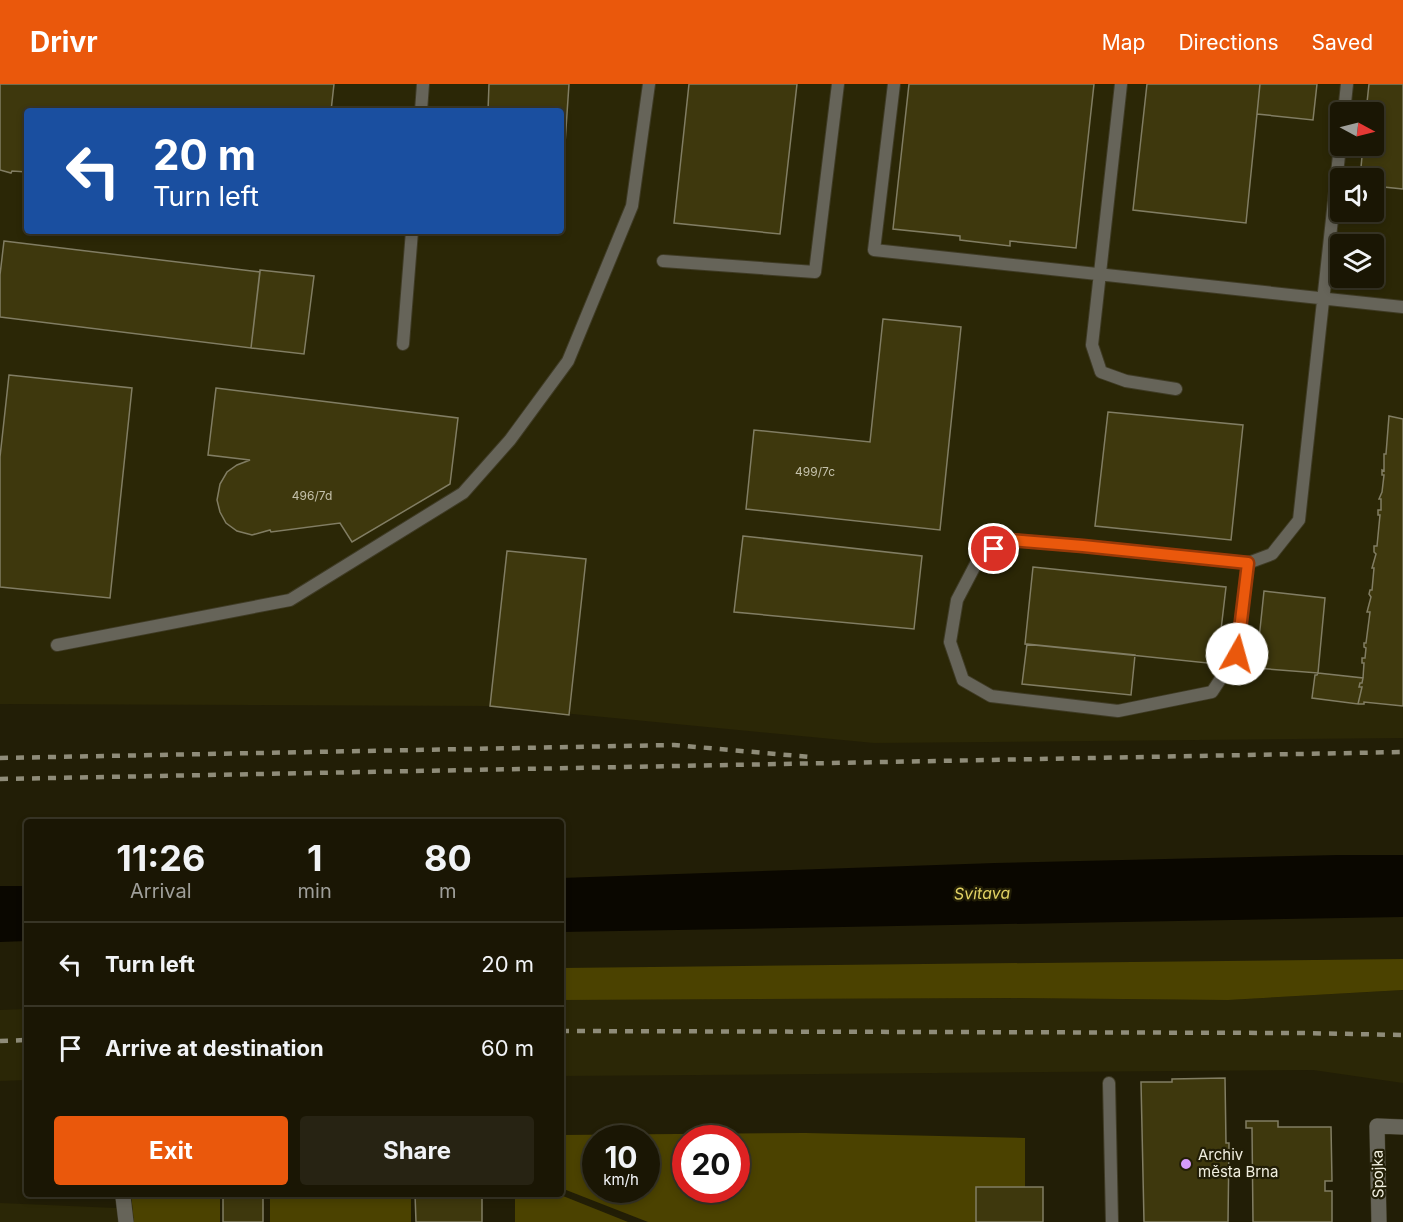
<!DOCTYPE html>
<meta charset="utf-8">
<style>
body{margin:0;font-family:Inter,sans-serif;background:#272313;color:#f1f3f6;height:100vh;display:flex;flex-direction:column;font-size:22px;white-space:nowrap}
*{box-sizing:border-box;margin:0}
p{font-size:20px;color:#9f9f9a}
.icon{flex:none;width:33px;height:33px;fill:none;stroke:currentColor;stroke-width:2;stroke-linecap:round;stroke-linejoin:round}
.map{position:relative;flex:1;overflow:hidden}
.panel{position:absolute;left:24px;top:735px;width:540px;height:378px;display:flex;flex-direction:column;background:#1a1604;border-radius:6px;box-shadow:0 3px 9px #0003,0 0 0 2px #383526}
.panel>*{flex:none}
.banner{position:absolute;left:24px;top:24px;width:540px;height:126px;border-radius:6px;box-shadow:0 3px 9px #0003,0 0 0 2px #383526;background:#1a4fa0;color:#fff;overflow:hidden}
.needle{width:39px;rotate:97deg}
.controls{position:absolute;left:1330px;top:18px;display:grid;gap:12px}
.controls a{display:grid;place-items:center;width:54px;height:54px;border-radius:6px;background:#1a1604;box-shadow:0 3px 9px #0003,0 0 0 2px #383526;font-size:30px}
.speed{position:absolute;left:582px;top:1041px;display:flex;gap:12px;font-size:30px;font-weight:700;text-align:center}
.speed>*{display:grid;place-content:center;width:78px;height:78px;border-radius:50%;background:#1a1604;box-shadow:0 3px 9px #0003,0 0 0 2px #383526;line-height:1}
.speed small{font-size:15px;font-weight:400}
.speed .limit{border:9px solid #d22;background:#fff;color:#111}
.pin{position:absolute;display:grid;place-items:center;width:51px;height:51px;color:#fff;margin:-26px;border:3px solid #fff;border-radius:50%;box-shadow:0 2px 6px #0007}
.me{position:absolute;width:66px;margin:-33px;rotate:7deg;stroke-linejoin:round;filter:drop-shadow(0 0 4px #0008)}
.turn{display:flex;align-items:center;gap:21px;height:126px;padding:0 30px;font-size:27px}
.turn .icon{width:78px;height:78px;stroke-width:2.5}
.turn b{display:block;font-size:42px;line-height:51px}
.eta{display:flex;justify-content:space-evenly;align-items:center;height:102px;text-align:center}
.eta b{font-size:36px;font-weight:700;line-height:42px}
.action{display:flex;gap:12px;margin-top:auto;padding:12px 30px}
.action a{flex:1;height:69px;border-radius:6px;background:#ea580c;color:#fff;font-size:24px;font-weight:700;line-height:69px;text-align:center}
.action a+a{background:#272313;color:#f1f3f6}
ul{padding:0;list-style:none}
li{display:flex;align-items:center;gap:18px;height:84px;padding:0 30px;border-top:2px solid #383526}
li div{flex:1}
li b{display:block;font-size:22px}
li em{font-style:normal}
header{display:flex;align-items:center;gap:36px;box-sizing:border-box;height:84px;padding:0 30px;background:#ea580c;color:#fff}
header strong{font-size:28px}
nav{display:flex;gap:33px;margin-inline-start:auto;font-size:21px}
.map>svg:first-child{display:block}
.built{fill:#2b2706;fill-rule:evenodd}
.green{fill:#4b4200;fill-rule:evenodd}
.water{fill:#0a0700}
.building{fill:#3e380d;stroke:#817d63;stroke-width:1.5}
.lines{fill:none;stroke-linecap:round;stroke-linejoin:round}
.lane-casing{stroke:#3f3b25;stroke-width:14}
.street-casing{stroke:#3f3b25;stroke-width:16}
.lane{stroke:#666459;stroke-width:12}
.street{stroke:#666459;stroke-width:15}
.rail{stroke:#8f8c79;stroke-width:4.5;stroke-dasharray:8 8;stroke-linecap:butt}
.route-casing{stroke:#983908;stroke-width:15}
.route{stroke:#ea580c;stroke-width:10}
.poi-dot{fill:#d59bfa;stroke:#221e06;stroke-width:2}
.labels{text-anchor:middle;stroke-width:4.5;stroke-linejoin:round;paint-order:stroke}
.number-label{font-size:12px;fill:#c4c1ab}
.poi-label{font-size:15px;fill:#f1efe0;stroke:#221e06;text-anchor:start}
.street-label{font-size:15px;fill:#f1efe0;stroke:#221e06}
.water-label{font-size:16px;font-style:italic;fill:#e2d264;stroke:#221e06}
</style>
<header>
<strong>Drivr</strong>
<nav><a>Map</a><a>Directions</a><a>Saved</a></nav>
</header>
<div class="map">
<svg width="1403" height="1138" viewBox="0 0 1403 1138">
<rect width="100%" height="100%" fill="#221e06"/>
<!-- built -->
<path class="built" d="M 0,0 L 1403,0 L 1403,654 L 874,659 L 490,622 L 0,620 ZM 27,27 L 561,27 L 561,147 L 27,147 ZM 1341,28 L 1374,28 L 1374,62 L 1341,62 ZM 1341,94 L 1374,94 L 1374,128 L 1341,128 ZM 1341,160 L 1374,160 L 1374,194 L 1341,194 Z
M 1403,906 L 1403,999 L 1313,986 L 561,992 L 561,916 L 1012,914 L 1228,916 Z
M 27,925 L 27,996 L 0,997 L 0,926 Z
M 0,1119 L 140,1125 L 141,1138 L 0,1138 Z"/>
<!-- green -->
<path class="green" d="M 1403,875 L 1403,906 L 1228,916 L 1012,914 L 561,916 L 561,884 Z
M 805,1049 L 1025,1054 L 1025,1103 L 976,1103 L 976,1138 L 648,1138 L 561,1104 L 561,1051 ZM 596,1054 L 646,1054 L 646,1106 L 596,1106 ZM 686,1054 L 736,1054 L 736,1106 L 686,1106 Z
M 131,1110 L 220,1110 L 220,1138 L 134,1138 Z
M 270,1110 L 411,1110 L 411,1138 L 270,1138 Z
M 515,1110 L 558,1110 L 628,1138 L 515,1138 Z"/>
<!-- water -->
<path class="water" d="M 1338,771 L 1403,771 L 1403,833 L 561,848 L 561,794 L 995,779 Z
M 0,802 L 27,802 L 27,857 L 0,858 Z"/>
<!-- building -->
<path class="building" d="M 0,0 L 334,0 L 331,27 L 27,27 L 27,88 L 12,87 L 11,89 L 0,86 Z
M 489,0 L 569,0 L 561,119 L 564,119 L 564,122 L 561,122 L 561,27 L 488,27 Z
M 689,0 L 797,0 L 780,150 L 674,139 Z
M 909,0 L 1094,0 L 1076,164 L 1010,157 L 1010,162 L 960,156 L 960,152 L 893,145 Z
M 1147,0 L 1260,0 L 1246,139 L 1133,126 Z
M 1260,0 L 1317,0 L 1313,36 L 1257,30 Z
M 1369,0 L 1403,0 L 1403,105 L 1374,102 L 1374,94 L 1360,94 L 1363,62 L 1374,62 L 1374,28 L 1366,28 Z
M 4,157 L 260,188 L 251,264 L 0,233 L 0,191 Z
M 260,186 L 314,192 L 304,270 L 251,264 Z
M 883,235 L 961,243 L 940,446 L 746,425 L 754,346 L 870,358 Z
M 9,291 L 132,304 L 110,514 L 0,503 L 0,373 Z
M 216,304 L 458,334 L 450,400 L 352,458 L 340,439 L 271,448 L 270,446 L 252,451 L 237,447 L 226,439 L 220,428 L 217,416 L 220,400 L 227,388 L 237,381 L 250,376 L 208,371 Z
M 1108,328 L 1243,341 L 1231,456 L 1095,442 Z
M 1389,332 L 1403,335 L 1403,622 L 1364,618 L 1364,620 L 1358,620 L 1362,603 L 1359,603 L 1360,599 L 1362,599 L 1363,594 L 1364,579 L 1362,579 L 1362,574 L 1365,574 L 1366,564 L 1364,563 L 1364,559 L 1366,559 L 1370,528 L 1367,528 L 1371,513 L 1369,510 L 1370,506 L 1372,506 L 1374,484 L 1372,484 L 1376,470 L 1374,468 L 1374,462 L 1377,462 L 1380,431 L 1378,431 L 1378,426 L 1381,426 L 1381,415 L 1379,415 L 1382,408 L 1384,391 L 1382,391 L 1382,386 L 1384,387 L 1384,370 L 1386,370 Z
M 743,452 L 922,472 L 914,545 L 734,528 Z
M 507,467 L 586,475 L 569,631 L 490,622 Z
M 1033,483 L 1226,503 L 1217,580 L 1025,560 Z
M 1264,507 L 1325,514 L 1318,589 L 1256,584 Z
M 1027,560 L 1135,571 L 1131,611 L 1022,600 Z
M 1318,589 L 1363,594 L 1362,599 L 1360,599 L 1359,603 L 1362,603 L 1358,620 L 1312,614 L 1315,591 L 1317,591 Z
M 1225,994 L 1226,1059 L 1229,1059 L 1228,1138 L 1144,1138 L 1141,998 L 1172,998 L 1172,995 Z
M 1246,1037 L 1278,1037 L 1278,1043 L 1331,1043 L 1332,1097 L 1325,1097 L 1325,1107 L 1332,1107 L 1332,1138 L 1253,1138 L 1252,1044 L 1246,1044 Z
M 976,1103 L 1043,1103 L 1043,1138 L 976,1138 Z
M 223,1110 L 263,1110 L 263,1138 L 223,1138 Z
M 415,1110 L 482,1110 L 482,1138 L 416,1138 Z"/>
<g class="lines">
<!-- lane casing -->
<g class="lane-casing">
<path id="lane" d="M 894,0 L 874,166 L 1403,223
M 1121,0 L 1092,261 L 1101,288 L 1126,297 L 1176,305
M 421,27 L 423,0
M 1344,28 L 1347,0
M 663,177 L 815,188 L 838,0
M 403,260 L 412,147
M 1248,479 L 1237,570 L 1212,608 L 1118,627 L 991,612 L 963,596 L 950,558 L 957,516 L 979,474 L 1010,456 L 1083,462 L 1248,479 L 1272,470 L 1299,436 L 1341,53
M 57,561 L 290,516 L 463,409 L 510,356 L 568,277 L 632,122 L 649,0
M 1109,999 L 1112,1138"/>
</g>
<!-- street casing -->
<g class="street-casing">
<path id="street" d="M 123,1113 L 126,1138
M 1379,1138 L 1377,1042 L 1403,1043"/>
</g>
<!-- lane -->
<use href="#lane" class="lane"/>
<!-- street -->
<use href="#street" class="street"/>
<!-- rail -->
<path class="rail" d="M 0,674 L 674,661 L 810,673
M 0,695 L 1403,668
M 561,947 L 1300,949 L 1403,951
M 0,957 L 27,956"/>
</g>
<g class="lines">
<!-- route casing -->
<g class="route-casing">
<path id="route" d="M 994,465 L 1010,456 L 1083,462 L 1248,479 L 1237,570"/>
</g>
<!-- route -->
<use href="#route" class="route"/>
</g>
<!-- markers -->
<circle class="poi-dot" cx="1186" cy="1080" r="6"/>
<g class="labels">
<!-- number labels -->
<g class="number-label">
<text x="815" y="392">499/7c</text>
<text x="312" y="416">496/7d</text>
</g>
<!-- poi labels -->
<g class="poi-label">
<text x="1198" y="1076">Archiv<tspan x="1198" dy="17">města Brna</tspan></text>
</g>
<!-- street labels -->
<g class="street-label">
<text transform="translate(1378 1090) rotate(-91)" y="5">Spojka</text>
</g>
<!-- water labels -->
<g class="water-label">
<text transform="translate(982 809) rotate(-1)" y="6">Svitava</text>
</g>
</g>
</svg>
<div class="controls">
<a><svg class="needle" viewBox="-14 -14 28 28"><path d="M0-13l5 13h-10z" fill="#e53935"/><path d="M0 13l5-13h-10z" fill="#9f9f9a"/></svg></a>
<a><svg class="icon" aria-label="sound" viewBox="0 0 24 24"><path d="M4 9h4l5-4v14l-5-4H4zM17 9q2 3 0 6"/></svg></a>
<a><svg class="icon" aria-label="layers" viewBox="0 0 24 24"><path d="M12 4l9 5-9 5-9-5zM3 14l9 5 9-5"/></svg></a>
</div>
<div class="speed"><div>10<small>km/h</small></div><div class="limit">20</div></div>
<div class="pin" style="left:994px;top:465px;background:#d93025"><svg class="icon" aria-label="arrive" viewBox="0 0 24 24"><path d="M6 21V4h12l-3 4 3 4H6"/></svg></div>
<svg class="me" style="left:1237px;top:570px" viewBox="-20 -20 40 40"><circle r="19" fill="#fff"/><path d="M0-13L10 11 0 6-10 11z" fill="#ea580c"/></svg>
<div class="banner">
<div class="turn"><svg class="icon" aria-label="left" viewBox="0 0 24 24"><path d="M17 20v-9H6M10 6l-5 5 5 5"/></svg><div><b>20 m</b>Turn left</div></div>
</div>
<section class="panel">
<div class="eta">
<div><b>11:26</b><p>Arrival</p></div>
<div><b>1</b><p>min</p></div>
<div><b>80</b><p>m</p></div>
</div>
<ul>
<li><svg class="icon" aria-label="left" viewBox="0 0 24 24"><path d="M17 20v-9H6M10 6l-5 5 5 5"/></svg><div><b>Turn left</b></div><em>20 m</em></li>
<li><svg class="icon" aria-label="arrive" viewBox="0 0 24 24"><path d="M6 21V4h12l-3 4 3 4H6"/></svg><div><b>Arrive at destination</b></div><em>60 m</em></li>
</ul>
<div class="action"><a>Exit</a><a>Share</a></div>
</section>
</div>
